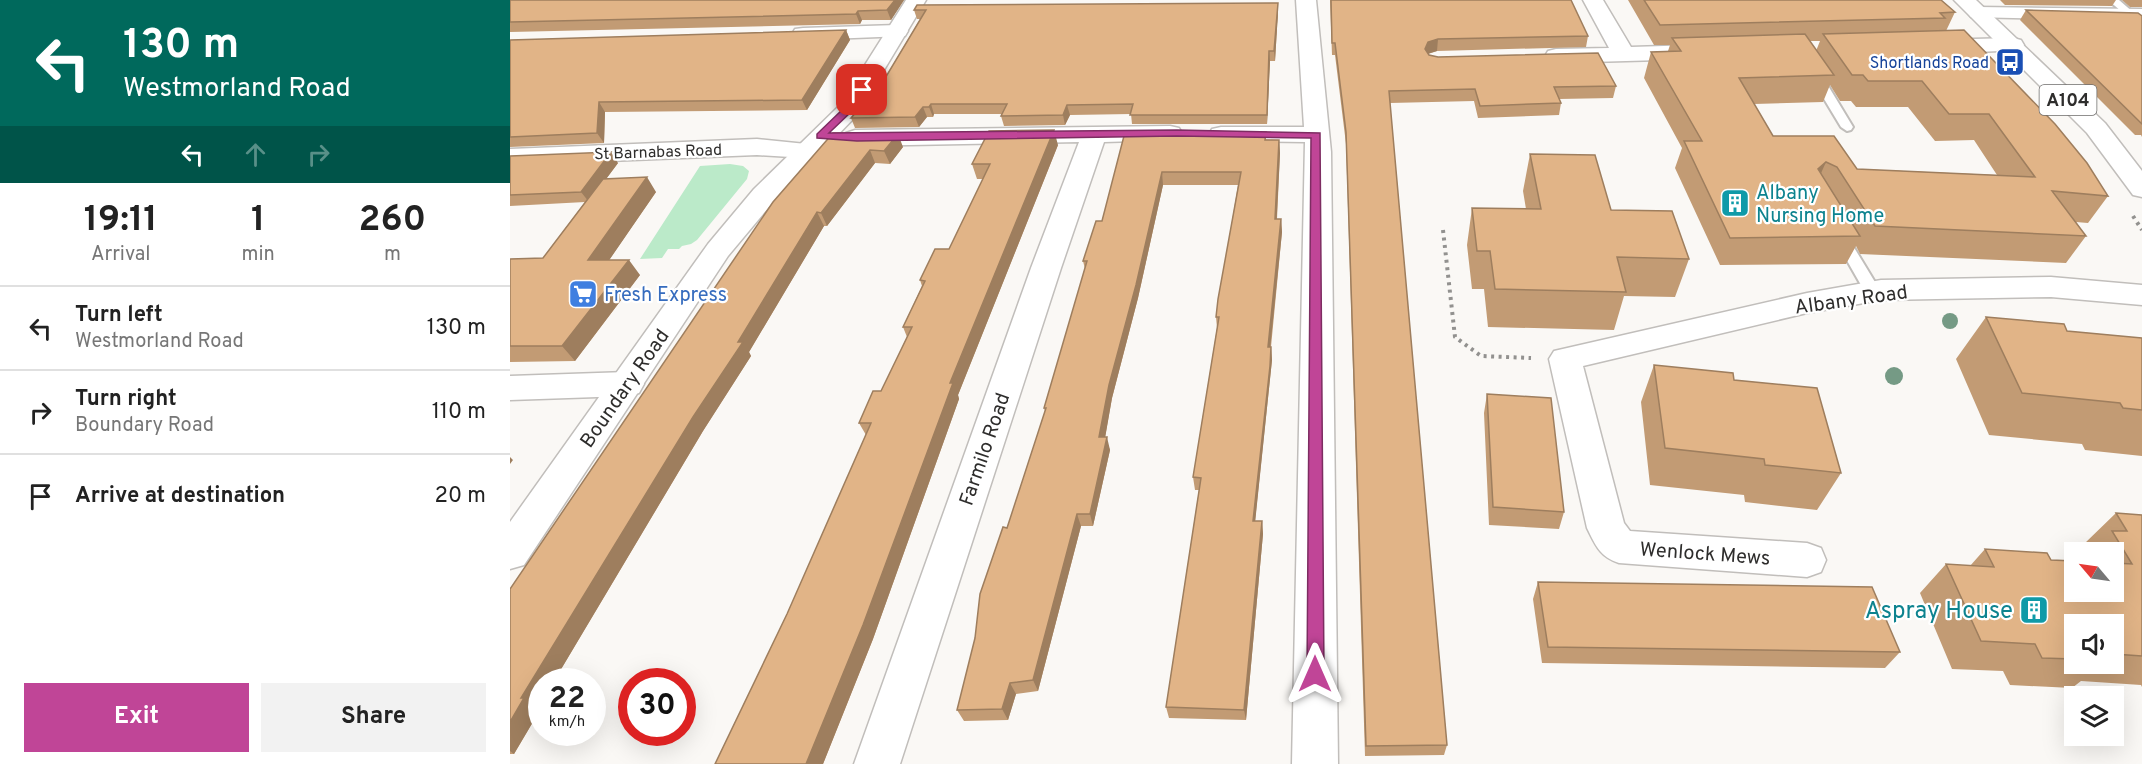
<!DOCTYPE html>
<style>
body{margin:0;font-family:Overpass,sans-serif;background:#f2f2f2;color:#222;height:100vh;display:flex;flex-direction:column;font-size:22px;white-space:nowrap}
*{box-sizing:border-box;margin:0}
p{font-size:20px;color:#767676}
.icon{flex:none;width:33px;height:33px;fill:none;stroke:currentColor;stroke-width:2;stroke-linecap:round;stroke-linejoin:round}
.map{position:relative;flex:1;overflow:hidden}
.details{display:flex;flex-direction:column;background:#fff;width:510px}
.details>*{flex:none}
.hud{background:#00695c;color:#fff;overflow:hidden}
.needle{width:39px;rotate:299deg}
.tools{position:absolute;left:1554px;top:542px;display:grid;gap:12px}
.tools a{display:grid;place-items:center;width:60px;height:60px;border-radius:0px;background:#fff;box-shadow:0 6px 24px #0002;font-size:30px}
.speed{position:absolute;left:18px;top:668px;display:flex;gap:12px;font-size:30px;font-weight:700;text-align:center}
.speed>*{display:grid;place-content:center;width:78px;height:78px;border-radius:50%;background:#fff;box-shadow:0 6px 24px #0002;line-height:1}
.speed small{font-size:15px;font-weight:400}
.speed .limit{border:9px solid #d22;background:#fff;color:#111}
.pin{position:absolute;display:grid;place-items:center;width:51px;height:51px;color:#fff;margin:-26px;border-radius:12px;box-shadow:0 3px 9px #0006}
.me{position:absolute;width:66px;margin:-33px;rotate:0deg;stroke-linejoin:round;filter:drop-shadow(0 0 4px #0008)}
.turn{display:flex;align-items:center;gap:21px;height:126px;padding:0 24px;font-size:27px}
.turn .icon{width:78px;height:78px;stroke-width:2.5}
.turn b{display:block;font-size:42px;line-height:51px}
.lanes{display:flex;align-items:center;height:57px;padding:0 24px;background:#0003;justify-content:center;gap:30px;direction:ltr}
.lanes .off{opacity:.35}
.eta{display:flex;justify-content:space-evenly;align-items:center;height:102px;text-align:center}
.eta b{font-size:36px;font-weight:700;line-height:42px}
.action{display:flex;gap:12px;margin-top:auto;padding:12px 24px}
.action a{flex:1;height:69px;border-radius:0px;background:#c04597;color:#fff;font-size:24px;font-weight:700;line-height:69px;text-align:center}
.action a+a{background:#f2f2f2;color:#222}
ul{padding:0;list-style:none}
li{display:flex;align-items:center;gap:18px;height:84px;padding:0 24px;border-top:2px solid #e0e0e0}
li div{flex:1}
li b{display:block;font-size:22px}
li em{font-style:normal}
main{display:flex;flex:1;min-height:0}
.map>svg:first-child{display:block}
.green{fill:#bbeac9}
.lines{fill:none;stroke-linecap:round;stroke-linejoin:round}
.service-casing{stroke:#c1bebb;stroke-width:4}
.minor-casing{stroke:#c1bebb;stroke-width:3}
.tertiary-casing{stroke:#c1bebb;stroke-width:3}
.primary-casing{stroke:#c1bebb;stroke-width:3}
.path{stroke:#92918f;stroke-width:4;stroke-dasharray:3 4.5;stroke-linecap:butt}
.service{fill:#fff;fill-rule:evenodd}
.minor{fill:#fff;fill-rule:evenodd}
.tertiary{fill:#fff;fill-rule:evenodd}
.primary{fill:#fff;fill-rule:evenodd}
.tree{fill:#759a85}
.wall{fill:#c29b74;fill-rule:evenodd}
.shaded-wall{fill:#9e7e5e}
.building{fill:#e1b487;stroke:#9e7e5e;stroke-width:1.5}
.route{fill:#c04597;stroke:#7d2d62;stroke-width:1.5}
.labels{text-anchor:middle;stroke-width:4.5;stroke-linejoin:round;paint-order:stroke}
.far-transit-label{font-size:16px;fill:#164399;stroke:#fff;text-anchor:end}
.far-street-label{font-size:16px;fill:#2e2d2c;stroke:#fff}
.shield{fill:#fff;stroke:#6d6c6b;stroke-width:1.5}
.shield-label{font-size:18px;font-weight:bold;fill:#2e2d2c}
.culture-label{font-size:20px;fill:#0d838f;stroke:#fff;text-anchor:start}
.shop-label{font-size:20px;fill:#366cbe;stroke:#fff;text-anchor:start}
.street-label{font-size:20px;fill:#2e2d2c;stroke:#fff}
.near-culture-label{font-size:24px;fill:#0d838f;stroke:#fff;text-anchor:end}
</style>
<main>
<section class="details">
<div class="hud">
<div class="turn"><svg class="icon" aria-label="left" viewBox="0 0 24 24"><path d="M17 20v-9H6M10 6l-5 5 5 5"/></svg><div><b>130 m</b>Westmorland Road</div></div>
<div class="lanes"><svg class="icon" aria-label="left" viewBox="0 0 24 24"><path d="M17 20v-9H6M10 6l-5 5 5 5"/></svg><svg class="icon off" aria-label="ahead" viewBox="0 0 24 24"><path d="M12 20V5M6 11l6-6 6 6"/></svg><svg class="icon off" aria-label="right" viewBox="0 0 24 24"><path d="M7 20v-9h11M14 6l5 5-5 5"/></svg></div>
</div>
<div class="eta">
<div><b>19:11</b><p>Arrival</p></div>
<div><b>1</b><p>min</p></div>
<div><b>260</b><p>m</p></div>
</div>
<ul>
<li><svg class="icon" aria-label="left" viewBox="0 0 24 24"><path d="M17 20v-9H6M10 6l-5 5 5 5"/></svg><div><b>Turn left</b><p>Westmorland Road</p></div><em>130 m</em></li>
<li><svg class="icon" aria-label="right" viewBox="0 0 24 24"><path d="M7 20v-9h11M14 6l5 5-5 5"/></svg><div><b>Turn right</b><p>Boundary Road</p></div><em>110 m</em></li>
<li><svg class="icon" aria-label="arrive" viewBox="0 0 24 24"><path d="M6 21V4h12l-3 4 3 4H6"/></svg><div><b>Arrive at destination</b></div><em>20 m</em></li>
</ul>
<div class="action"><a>Exit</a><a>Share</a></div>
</section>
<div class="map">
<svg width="1632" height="764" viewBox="0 0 1632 764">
<rect width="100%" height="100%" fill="#faf8f5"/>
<!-- green -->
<path class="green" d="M 220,164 L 233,166 L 239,171 L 237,179 L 187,240 L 181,244 L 172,246 L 169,249 L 158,249 L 152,258 L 130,259 L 190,166 Z"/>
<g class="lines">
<!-- service casing -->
<g class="service-casing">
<path id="service" d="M 1598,0 L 1609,0 L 1632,20 L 1632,29 Z
M 1305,71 L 1311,74 L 1343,127 L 1341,130 L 1337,131 L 1331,127 L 1299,74 Z
M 1330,232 L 1337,236 L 1371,292 L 1368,296 L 1363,297 L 1355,292 L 1323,236 Z"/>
</g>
<!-- minor casing -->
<g class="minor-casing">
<path id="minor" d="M 786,0 L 806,0 L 821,152 L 828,764 L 782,764 L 795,142 L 711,141 L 702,139 L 699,134 L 702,129 L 711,127 L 794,127 Z
M 1073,0 L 1093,0 L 1121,47 L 1186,45 L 1194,47 L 1197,52 L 1194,57 L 1186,59 L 1046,63 L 1038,61 L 1035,56 L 1038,51 L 1046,49 L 1099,48 Z
M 1468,7 L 1632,9 L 1632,21 L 1461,17 L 1458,13 L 1461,9 Z
M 387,25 L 395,26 L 398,31 L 395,36 L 293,40 L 285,39 L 282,34 L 285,29 L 293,28 Z
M 1503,38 L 1511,40 L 1514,45 L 1511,50 L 1423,54 L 1415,52 L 1412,47 L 1415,42 L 1423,40 Z
M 660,126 L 669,128 L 672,133 L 669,138 L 660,140 L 594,142 L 551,268 L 390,764 L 344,764 L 521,268 L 569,142 L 345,146 L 336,143 L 332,138 L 336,133 L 345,130 Z
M 247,139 L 306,145 L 310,150 L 306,155 L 297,158 L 247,155 L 0,165 L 0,149 Z
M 1541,277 L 1632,285 L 1632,305 L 1541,297 L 1371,300 L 1297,313 L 1073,366 L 1114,523 L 1120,531 L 1297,543 L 1311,548 L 1316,560 L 1311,572 L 1297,577 L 1109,563 C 1090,557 1086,546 1077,528 L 1039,359 L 1044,351 L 1297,293 L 1371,280 Z
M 117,372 L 129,375 L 134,384 L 129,393 L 117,396 L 0,400 L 0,376 Z"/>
</g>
<!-- tertiary casing -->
<g class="tertiary-casing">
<path id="tertiary" d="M 396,0 L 416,0 L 347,115 L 264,201 L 218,256 L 14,565 L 0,569 L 0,522 L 198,244 L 244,189 L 329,106 Z"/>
</g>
<!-- primary casing -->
<g class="primary-casing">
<path id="primary" d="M 1444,0 L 1466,0 L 1595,123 L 1632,171 L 1632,197 L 1623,195 L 1577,133 Z"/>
</g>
<!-- path -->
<path class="path" d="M 1623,216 L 1632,230
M 933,230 L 945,337 L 971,356 L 1021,358"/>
<!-- service -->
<use href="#service" class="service"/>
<!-- minor -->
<use href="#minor" class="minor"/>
<!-- tertiary -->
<use href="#tertiary" class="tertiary"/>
<!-- primary -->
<use href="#primary" class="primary"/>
</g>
<!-- trees -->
<g class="tree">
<circle cx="1440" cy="321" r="8"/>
<circle cx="1384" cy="376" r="9"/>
</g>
<!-- wall -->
<path class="wall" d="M 0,0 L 394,0 L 381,20 L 352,20 L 350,24 L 0,32 Z
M 820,0 L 1078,36 L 1076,47 L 927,51 L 918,54 L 919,55 L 928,57 L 1106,86 L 1103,98 L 1049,99 L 1051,103 L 1049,115 L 968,118 L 964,101 L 880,103 L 937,745 L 934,755 L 855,756 L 836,144 L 825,55 L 822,55 Z
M 1118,0 L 1431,0 L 1445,12 L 1436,31 L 1598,196 L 1578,223 L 1566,222 L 1576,236 L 1556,263 L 1350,254 L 1346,246 L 1336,264 L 1210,265 L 1165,168 L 1172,148 L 1134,78 L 1141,52 L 1158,51 L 1160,45 L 1144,45 ZM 1300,41 L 1310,41 L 1306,51 ZM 1320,85 L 1330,101 L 1341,101 L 1346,107 L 1398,107 L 1425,141 L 1464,140 L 1487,175 L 1347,169 L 1263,136 L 1244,104 L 1313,102 Z
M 1490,0 L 1606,0 L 1602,6 L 1495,5 Z
M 1612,0 L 1632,0 L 1632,7 L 1620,7 Z
M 404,10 L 768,12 L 765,61 L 760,61 L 757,124 L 622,124 L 621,114 L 560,115 L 555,125 L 494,126 L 491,116 L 492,114 L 424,114 L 423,117 L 417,117 L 409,127 L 345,128 L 341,118 L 374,80 L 410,19 L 407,19 Z
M 1516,10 L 1632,16 L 1632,137 L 1631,135 L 1625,135 L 1510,20 Z
M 336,30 L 340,40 L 297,110 L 95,112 L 94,143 L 0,147 L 0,40 Z
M 615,132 L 769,140 L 770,153 L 767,219 L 771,219 L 772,232 L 761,347 L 762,360 L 760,379 L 745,521 L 752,521 L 753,534 L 736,720 L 659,718 L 656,707 L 689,490 L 685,490 L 683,477 L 707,328 L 706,317 L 728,185 L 653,185 L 628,298 L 602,398 L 595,437 L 600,450 L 583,526 L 571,526 L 528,691 L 506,694 L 498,720 L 454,721 L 447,710 L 497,528 L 535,411 L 534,408 L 575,269 L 573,261 L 592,221 Z
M 323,133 L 393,147 L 380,164 L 365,163 L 317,226 L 314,226 L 239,352 L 241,356 L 193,431 L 44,681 L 28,708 L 30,710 L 4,754 L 0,754 L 0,589 Z
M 548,145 L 448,395 L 449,399 L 363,639 L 313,764 L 205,764 L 277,614 L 356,435 L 349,423 L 371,391 L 397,337 L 393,327 L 412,286 L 410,280 L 439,249 L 473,179 L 467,179 L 462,164 Z
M 1020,154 L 1101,210 L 1179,259 L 1165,297 L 1114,296 L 1104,330 L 978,327 L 974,289 L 962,289 L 957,245 L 962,208 L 1016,209 L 1013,191 Z
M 0,156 L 108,163 L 96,179 L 146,192 L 99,260 L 130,275 L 65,361 L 0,362 L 0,259 L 33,258 L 75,202 L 0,206 Z
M 1476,317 L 1557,331 L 1632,338 L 1632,456 L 1575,450 L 1572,444 L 1479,435 L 1446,359 Z
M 1144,365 L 1224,380 L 1331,473 L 1307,510 L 1235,502 L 1234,495 L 1140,485 L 1131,402 Z
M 977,394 L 1054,512 L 1049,529 L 979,525 L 974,413 Z
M 1606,513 L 1632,515 L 1632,687 L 1631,685 L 1571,681 L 1562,688 L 1500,685 L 1493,671 L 1442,669 L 1410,593 L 1436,564 L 1460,566 L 1475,549 L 1541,560 L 1604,591 L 1604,552 L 1579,552 L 1575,543 ZM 1564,624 L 1604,624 L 1604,663 L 1564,663 Z
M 1028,582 L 1390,652 L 1375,668 L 1032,663 L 1023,599 Z"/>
<!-- shaded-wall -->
<path class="shaded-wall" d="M 385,0 L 394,0 L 381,20 L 377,10 Z
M 768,3 L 768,12 L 765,61 L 764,51 Z
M 348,11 L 352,20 L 350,24 L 346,14 Z
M 336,30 L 340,40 L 297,110 L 292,100 Z
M 928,39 L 927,51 L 917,54 L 915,49 L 918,42 Z
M 759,51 L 760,61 L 757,124 L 757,115 Z
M 89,102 L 95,112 L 94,143 L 87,133 Z
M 421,104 L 424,114 L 423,117 L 419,107 Z
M 557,105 L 560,115 L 555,125 L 553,115 Z
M 413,107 L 417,117 L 409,127 L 405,117 Z
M 544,130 L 548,145 L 448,395 L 449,399 L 363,639 L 313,764 L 296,764 L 440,383 Z
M 388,134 L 393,147 L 380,164 L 374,151 Z
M 769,140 L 770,153 L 766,232 L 765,219 Z
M 360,150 L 365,163 L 317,226 L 311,213 Z
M 101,152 L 108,163 L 79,202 L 71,192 Z
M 1316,162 L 1304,189 L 1308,169 Z
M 652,172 L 653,185 L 628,298 L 602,398 L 593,450 L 589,437 L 599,385 Z
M 137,177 L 146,192 L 89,275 L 78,260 Z
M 307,212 L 314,226 L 239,352 L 241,356 L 193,431 L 44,681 L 32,681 L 32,701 L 28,708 L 30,710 L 4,754 L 0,751 L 0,722 L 11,698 L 183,417 L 228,342 Z
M 771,219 L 772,232 L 759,359 L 758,347 Z
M 119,260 L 130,275 L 65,361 L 52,346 Z
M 761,347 L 762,360 L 760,379 L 744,533 L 743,521 Z
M 597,437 L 600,450 L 583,526 L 580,514 Z
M 0,457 L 3,460 L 0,464 Z
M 567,514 L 571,526 L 528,691 L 523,680 Z
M 752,521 L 753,534 L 736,720 L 734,710 Z
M 500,683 L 506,694 L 498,720 L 492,709 Z"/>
<!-- building -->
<path class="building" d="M 0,0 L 385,0 L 377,10 L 348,11 L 346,14 L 0,22 Z
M 821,0 L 1061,0 L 1078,36 L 928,39 L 918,42 L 915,49 L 919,55 L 928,57 L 1088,53 L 1106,86 L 1044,87 L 1051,103 L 970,106 L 965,89 L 879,91 L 937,745 L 856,746 L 836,132 L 825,43 L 822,43 Z
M 1134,0 L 1431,0 L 1445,12 L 1430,13 L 1435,18 L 1150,25 Z
M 768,3 L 764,51 L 759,51 L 757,115 L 620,115 L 623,104 L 557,105 L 553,115 L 491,116 L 497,104 L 421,104 L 419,107 L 413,107 L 405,117 L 341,118 L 374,80 L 416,10 L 404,10 L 407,5 Z
M 1516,10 L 1628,13 L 1632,16 L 1632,124 Z
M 336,30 L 292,100 L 89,102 L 87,133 L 0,137 L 0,40 Z
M 1454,30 L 1545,124 L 1577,163 L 1598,196 L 1542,191 L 1576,236 L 1365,226 L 1327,167 L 1316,162 L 1308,169 L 1350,236 L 1220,238 L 1174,141 L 1192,141 L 1141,52 L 1171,51 L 1162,38 L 1295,34 L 1324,75 L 1229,78 L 1263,136 L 1324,136 L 1347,169 L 1525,177 L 1479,114 L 1439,114 L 1412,81 L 1358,81 L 1353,75 L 1342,75 L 1313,34 Z
M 544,130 L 440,383 L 443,383 L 353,625 L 296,764 L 205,764 L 277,614 L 361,423 L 349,423 L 363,391 L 371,391 L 402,327 L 393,327 L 415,281 L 410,280 L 425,249 L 439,249 L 480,164 L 462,164 L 479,131 Z
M 615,132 L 756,132 L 755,140 L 769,140 L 765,219 L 771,219 L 758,347 L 761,347 L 760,366 L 743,521 L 752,521 L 734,710 L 656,707 L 691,478 L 683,477 L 709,317 L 706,317 L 708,299 L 731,172 L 652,172 L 626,285 L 599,385 L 589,437 L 597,437 L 580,514 L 567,514 L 523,680 L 500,683 L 492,709 L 447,710 L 465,638 L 470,594 L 493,527 L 497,528 L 536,408 L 534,408 L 577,261 L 573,261 L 586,221 L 592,221 Z
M 323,133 L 388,134 L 374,151 L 360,150 L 311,213 L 307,212 L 228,342 L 233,342 L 183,417 L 11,698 L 14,698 L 0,722 L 0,589 L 263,202 Z
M 101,152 L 71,192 L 0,195 L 0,156 Z
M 1020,154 L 1085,155 L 1101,210 L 1162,211 L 1179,259 L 1107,257 L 1116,292 L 985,289 L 980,251 L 967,251 L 962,208 L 1031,209 Z
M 137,177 L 78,260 L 119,260 L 52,346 L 0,346 L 0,259 L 33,258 L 93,179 Z
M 1476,317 L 1554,324 L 1557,331 L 1632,338 L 1632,410 L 1613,408 L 1610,403 L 1512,393 Z
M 1144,365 L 1223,373 L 1224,380 L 1307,388 L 1331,473 L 1255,465 L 1254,459 L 1155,448 Z
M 977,394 L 1041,398 L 1054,512 L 983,507 Z
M 1606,513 L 1632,515 L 1632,656 L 1604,654 L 1604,624 L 1564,624 L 1564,659 L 1532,658 L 1525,644 L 1471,641 L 1436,564 L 1484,567 L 1475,549 L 1537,553 L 1541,560 L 1564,561 L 1564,591 L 1604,591 L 1604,563 L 1622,564 L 1602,531 L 1617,531 Z
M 1028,582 L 1362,587 L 1390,652 L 1038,647 Z"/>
<!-- route -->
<path class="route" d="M 349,88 L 357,90 L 341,112 L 319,133 L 667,130 L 810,133 L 814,674 L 812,679 L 805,682 L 799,679 L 797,674 L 801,138 L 667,136 L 347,141 L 307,138 L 307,134 L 334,108 Z"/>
<!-- icons -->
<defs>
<g id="bus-square" transform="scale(1.5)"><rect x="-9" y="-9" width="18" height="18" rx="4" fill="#1a4fb4" stroke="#fff"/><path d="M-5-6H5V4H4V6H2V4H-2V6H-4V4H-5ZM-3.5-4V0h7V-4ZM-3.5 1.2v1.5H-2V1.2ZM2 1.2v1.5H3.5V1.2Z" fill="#fff"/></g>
<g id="building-square" transform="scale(1.5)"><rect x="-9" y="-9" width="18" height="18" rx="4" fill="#0f9aa8" stroke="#fff"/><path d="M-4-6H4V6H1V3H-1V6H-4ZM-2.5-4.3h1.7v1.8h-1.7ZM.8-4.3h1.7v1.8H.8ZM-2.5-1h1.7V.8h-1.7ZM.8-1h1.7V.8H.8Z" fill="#fff"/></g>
<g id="supermarket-square" transform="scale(1.5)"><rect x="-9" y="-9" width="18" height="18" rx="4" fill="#3f7fe0" stroke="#fff"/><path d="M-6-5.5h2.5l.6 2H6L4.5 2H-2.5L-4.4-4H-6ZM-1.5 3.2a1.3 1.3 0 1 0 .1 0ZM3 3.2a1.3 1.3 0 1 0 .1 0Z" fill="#fff"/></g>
</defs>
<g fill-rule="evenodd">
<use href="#bus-square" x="1500" y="62"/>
<use href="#building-square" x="1225" y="203"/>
<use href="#supermarket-square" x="73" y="294"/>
<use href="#building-square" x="1524" y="610"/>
</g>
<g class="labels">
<!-- far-transit labels -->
<g class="far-transit-label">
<text x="1479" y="68">Shortlands Road</text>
</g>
<!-- far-street labels -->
<g class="far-street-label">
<text transform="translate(148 151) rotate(-2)" y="6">St Barnabas Road</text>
</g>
<!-- shield labels -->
<rect class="shield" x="1529.5" y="85" width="57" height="30" rx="4.5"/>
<g class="shield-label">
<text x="1558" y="106">A104</text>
</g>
<!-- culture labels -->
<g class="culture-label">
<text x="1246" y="199">Albany<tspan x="1246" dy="23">Nursing Home</tspan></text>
</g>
<!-- shop labels -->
<g class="shop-label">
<text x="94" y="301">Fresh Express</text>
</g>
<!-- street labels -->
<g class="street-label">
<text transform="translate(1341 299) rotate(-8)" y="7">Albany Road</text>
<text transform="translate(114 388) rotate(-55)" y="7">Boundary Road</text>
<text transform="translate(474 449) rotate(-71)" y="7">Farmilo Road</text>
<text transform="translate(1195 553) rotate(4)" y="7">Wenlock Mews</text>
</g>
<!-- near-culture labels -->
<g class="near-culture-label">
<text x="1503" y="618">Aspray House</text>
</g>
</g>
</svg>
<div class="tools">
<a><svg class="needle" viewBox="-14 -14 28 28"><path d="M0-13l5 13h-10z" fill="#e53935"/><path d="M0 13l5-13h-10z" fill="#767676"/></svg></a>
<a><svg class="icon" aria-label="sound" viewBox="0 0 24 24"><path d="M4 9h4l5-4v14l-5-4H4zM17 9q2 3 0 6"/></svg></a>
<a><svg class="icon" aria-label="layers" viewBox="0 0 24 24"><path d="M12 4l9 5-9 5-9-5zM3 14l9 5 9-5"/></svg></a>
</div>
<div class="speed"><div>22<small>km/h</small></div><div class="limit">30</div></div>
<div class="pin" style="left:352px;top:90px;background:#d93025"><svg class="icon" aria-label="arrive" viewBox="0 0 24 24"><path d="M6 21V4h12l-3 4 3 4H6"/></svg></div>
<svg class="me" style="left:805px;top:674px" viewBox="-20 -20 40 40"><path d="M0-17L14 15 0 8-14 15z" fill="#c04597" stroke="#fff" stroke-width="4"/></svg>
</div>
</main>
